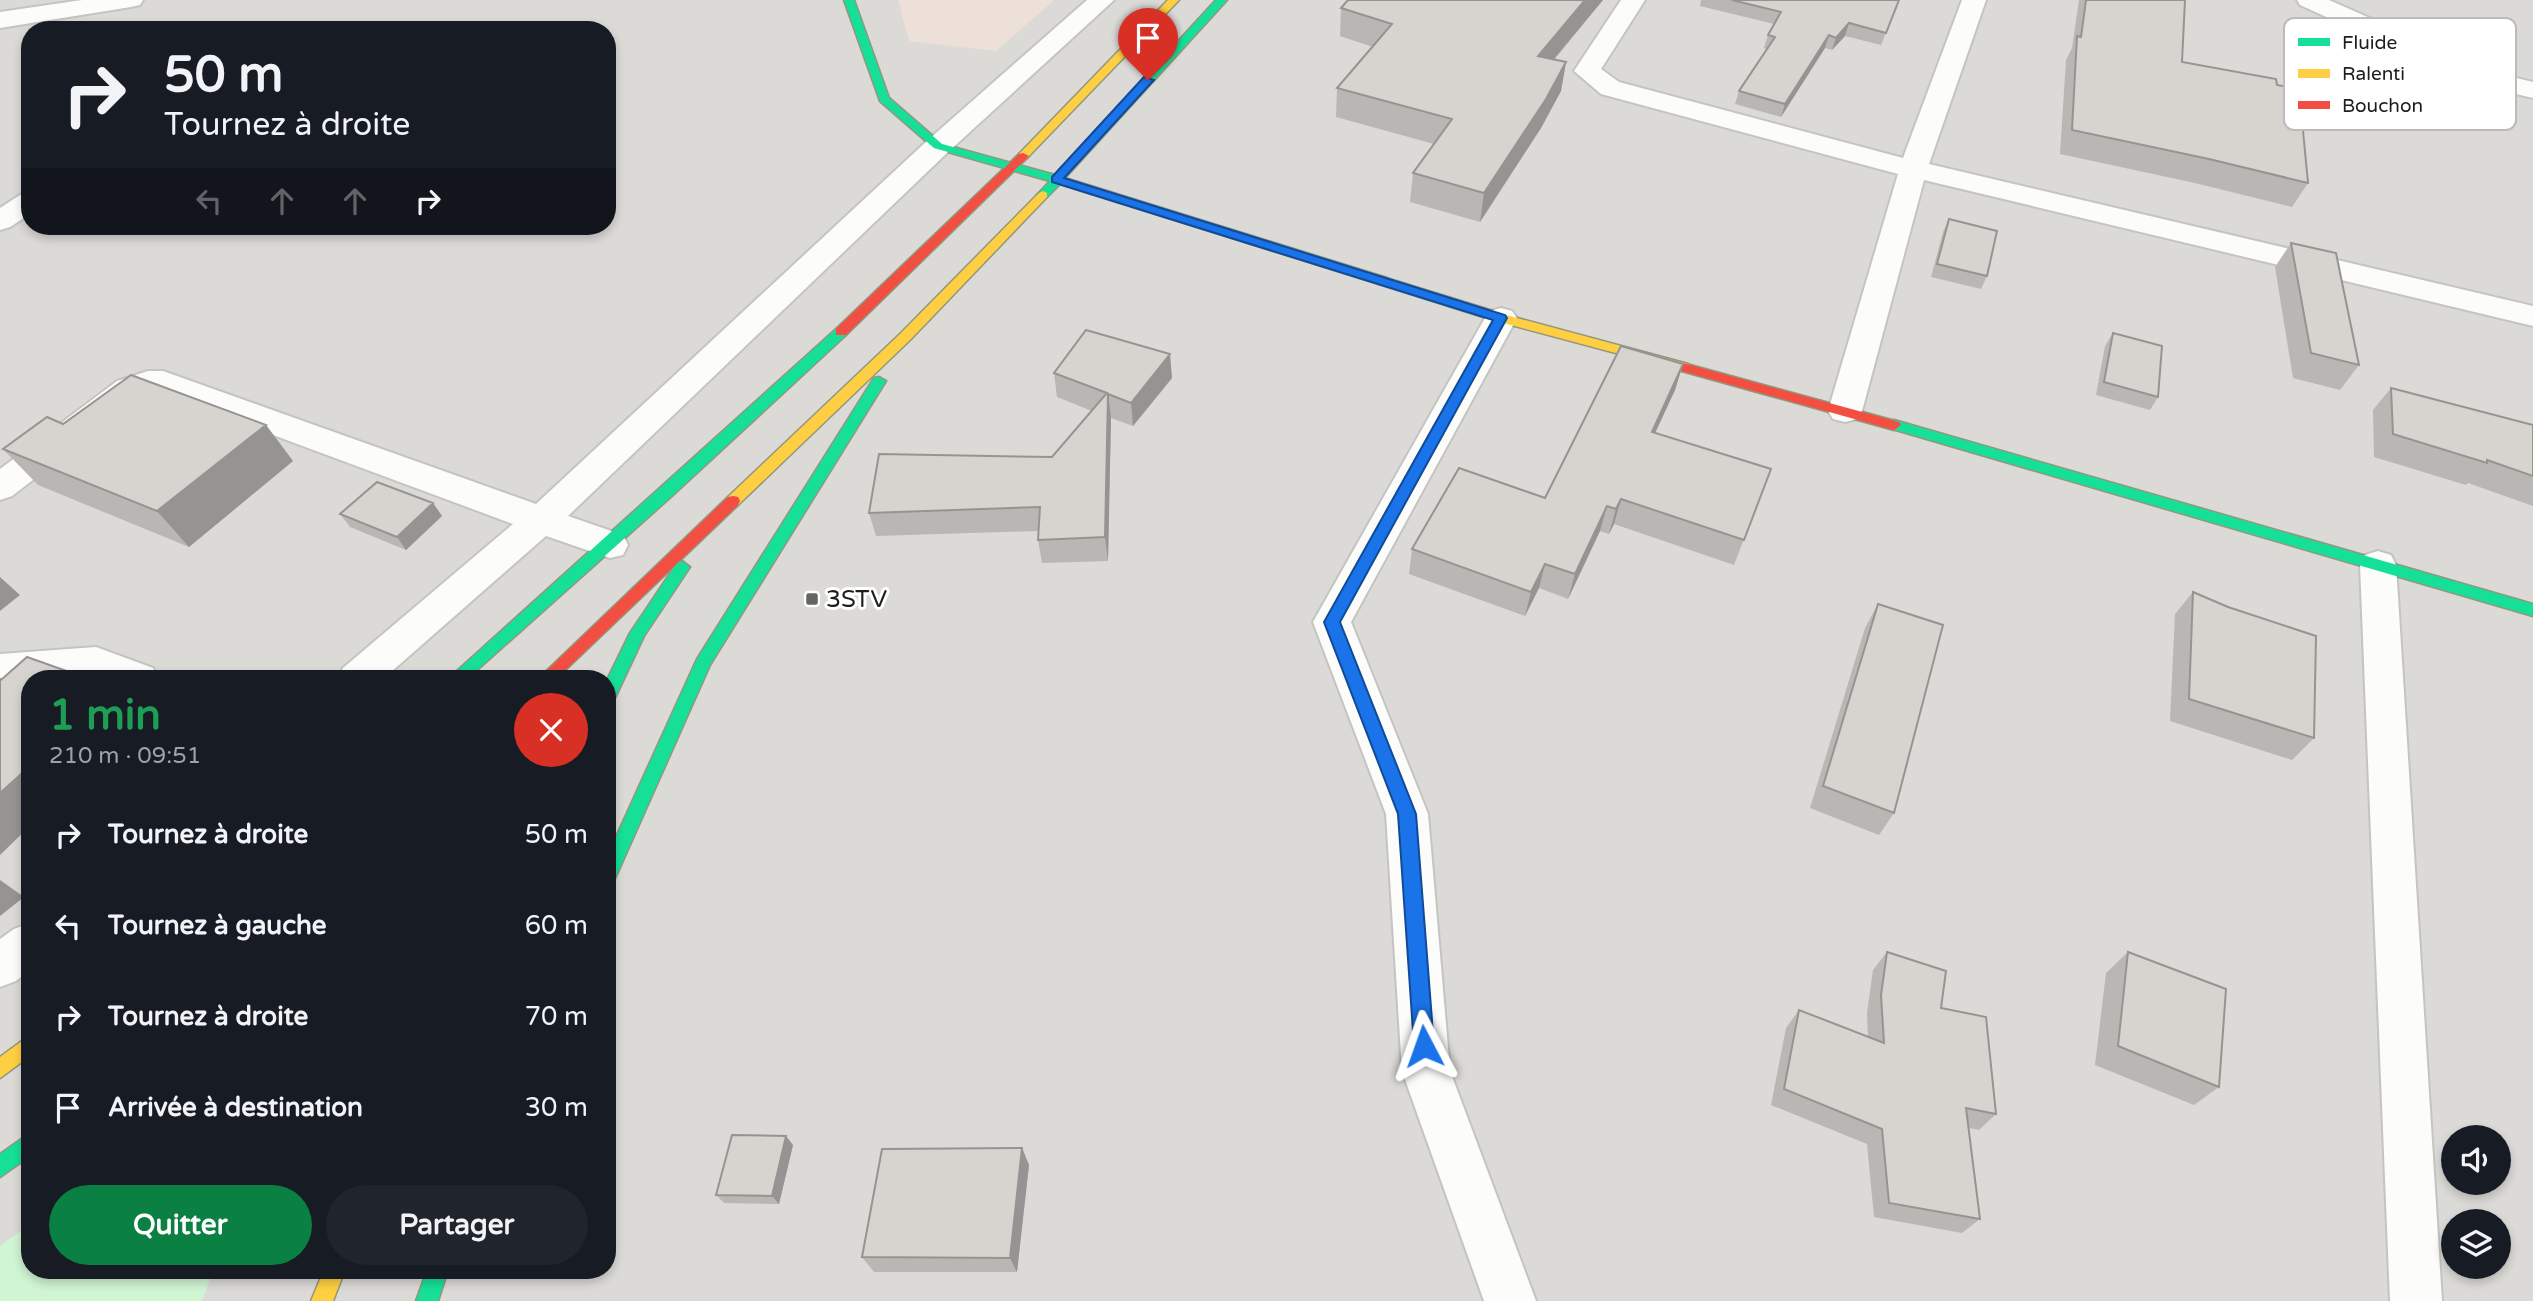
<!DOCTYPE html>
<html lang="fr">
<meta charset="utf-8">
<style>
body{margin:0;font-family:"Varela Round",sans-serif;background:#20242c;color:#f1f3f6;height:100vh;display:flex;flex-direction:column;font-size:26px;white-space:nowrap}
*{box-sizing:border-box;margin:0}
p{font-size:23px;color:#9ea1a6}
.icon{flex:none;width:38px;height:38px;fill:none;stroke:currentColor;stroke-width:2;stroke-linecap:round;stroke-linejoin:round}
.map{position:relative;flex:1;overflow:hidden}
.drawer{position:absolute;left:21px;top:670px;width:595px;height:609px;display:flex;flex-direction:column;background:#171b24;border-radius:28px;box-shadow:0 4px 10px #0003}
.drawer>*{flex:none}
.hud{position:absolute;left:21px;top:21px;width:595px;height:214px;border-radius:28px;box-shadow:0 4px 10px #0003;background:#171b24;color:#f1f3f6;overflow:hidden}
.buttons{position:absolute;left:2441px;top:1125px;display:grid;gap:14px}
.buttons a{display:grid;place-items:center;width:70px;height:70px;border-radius:50%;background:#171b24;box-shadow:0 4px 10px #0003;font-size:35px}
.pin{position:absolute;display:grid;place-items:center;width:60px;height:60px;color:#fff;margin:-72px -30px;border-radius:50% 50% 50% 0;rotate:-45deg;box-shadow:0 0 7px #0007}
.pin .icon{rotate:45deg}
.me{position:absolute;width:77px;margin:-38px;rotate:356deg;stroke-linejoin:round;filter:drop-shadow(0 0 5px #0008)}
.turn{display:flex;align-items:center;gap:24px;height:147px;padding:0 28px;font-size:32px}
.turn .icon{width:91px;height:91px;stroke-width:2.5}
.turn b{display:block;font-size:49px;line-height:60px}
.lanes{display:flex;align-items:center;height:66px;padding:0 28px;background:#0003;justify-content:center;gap:35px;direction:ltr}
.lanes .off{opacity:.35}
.round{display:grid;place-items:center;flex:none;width:74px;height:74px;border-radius:37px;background:#20242c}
.head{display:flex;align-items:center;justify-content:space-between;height:119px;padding:0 28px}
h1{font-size:42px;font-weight:700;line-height:52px;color:#1e9e55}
.cta{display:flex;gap:14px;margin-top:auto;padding:14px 28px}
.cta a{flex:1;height:80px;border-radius:42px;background:#0b8043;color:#fff;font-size:28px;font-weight:700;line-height:80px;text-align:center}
.cta a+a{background:#20242c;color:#f1f3f6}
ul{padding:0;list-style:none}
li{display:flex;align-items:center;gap:21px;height:91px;padding:0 28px}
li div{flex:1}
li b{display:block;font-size:26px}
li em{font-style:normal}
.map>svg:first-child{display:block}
.residential{fill:#dbdad7;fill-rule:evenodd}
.military{fill:#ece0d8}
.park{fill:#d0f5d3}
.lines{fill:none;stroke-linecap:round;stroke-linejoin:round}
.street-casing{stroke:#c4c4c1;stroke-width:4}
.fast-casing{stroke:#93977c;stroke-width:3}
.slow-casing{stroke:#93977c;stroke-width:3}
.jam-casing{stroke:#93977c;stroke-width:3}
.street{fill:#fcfcfb;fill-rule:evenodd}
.fast{fill:#16e098;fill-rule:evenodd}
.slow{fill:#ffcf43;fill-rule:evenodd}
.jam{fill:#f24e42;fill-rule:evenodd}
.wall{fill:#b9b6b3}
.shaded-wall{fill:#969492}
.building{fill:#d7d4d0;stroke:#969492;stroke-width:2}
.route{fill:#1a73e8;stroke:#114b97;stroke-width:2}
.poi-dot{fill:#656563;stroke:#fff;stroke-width:2.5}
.labels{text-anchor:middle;stroke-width:6;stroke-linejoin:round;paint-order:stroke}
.poi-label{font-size:24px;fill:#1d1d1d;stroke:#fff;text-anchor:start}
.key{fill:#fff;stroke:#bbb;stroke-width:2}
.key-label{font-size:19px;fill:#1d1d1d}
</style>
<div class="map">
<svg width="2533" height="1301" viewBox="0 0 2533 1301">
<rect width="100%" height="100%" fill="#ecebe5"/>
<!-- residential -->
<path class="residential" d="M 0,0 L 2533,0 L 2533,1301 L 0,1301 ZM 30,30 L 607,30 L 607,226 L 30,226 ZM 30,679 L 607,679 L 607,1270 L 30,1270 ZM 2454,1138 L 2499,1138 L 2499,1183 L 2454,1183 ZM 2454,1222 L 2499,1222 L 2499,1267 L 2454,1267 Z"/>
<!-- military -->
<path class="military" d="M 898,0 L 1054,0 L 996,51 L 909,41 Z"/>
<!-- park -->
<path class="park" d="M 30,1224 L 30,1270 L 213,1271 L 202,1301 L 0,1301 L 0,1246 Z"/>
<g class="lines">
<!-- street casing -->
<g class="street-casing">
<path id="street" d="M 82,0 L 143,0 L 140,5 L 131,7 L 0,28 L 0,12 Z
M 1087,0 L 1114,0 L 948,152 L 568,516 L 623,535 L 628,545 L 623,555 L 610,558 L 546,536 L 383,679 L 337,679 L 343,668 L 513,524 L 160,393 L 141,397 L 12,496 L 0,500 L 0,469 L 117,381 L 148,371 L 163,371 L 536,504 L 928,140 Z
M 1621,0 L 1645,0 L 1601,69 L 1619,82 L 1903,158 L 1962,0 L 1986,0 L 1929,164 L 2533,306 L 2533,326 L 1924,180 L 1862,411 L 1857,419 L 1845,422 L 1833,419 L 1828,411 L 1898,174 L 1601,94 L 1574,71 Z
M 2297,0 L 2329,0 L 2492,72 L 2533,82 L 2533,98 L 2474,84 L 2300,5 Z
M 30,192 L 30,214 L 10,227 L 0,230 L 0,208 L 20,195 Z
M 1501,308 L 1512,311 L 1517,318 L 1351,622 L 1428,814 L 1450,1071 L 1536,1301 L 1484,1301 L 1402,1071 L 1386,814 L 1313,622 L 1485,318 L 1490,311 Z
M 2378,551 L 2391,555 L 2396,565 L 2442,1301 L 2390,1301 L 2360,565 L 2365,555 Z
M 96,647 L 153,668 L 159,679 L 30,679 L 30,682 L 0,684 L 0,654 Z
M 30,923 L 30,970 L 16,981 L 0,987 L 0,939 L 14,929 Z"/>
</g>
<!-- fast casing -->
<g class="fast-casing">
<path id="fast" d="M 844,0 L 854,0 L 889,98 L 942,144 L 1055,175 L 1216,0 L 1227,0 L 1065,178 L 1387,278 L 1389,281 L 1383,285 L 1379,284 L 1060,184 L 1047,197 L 1039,197 L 1037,195 L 1050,181 L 934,148 L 880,101 Z
M 841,328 L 847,332 L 846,335 L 673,495 L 467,679 L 448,679 L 836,329 Z
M 879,377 L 886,381 L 710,665 L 613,883 L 607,885 L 607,857 L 697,659 L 874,378 Z
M 1894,420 L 2533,604 L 2533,616 L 1889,428 L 1887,425 L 1889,422 Z
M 682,561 L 690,567 L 644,636 L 613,702 L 607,703 L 607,680 L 630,633 L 677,563 Z
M 30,1133 L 30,1156 L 0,1177 L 0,1154 Z
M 427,1270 L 448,1270 L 438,1301 L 416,1301 Z"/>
</g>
<!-- slow casing -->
<g class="slow-casing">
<path id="slow" d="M 1168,0 L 1179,0 L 1027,158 L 1019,158 L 1019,154 Z
M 1043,191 L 1047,193 L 1047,197 L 911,339 L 738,505 L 728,505 L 726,501 L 728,497 L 901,333 L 1039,193 Z
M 1383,277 L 1506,315 L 1688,364 L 1690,367 L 1683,371 L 1496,321 L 1379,284 L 1377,281 Z
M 30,1035 L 30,1056 L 0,1078 L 0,1057 Z
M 324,1270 L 345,1270 L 333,1301 L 311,1301 Z"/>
</g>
<!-- jam casing -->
<g class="jam-casing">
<path id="jam" d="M 1023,153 L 1029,156 L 1027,158 L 846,335 L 836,335 L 836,329 L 1019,154 Z
M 1683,363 L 1899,422 L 1901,425 L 1894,430 L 1678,370 L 1676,367 Z
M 733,496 L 738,497 L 740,501 L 738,505 L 556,679 L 538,679 L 728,497 Z"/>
</g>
<!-- street -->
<use href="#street" class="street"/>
<!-- fast -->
<use href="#fast" class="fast"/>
<!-- slow -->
<use href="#slow" class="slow"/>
<!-- jam -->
<use href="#jam" class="jam"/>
</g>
<!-- wall -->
<path class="wall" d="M 1348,0 L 1603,0 L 1554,60 L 1566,62 L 1561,91 L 1541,128 L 1480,222 L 1410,202 L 1413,173 L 1434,144 L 1336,117 L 1337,88 L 1373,47 L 1340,36 L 1341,8 Z
M 1701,0 L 1899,0 L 1881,45 L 1845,36 L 1832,50 L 1825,48 L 1781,117 L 1735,104 L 1739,91 L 1767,49 L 1764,48 L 1768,35 L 1774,24 L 1700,6 Z
M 2079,0 L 2185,0 L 2182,62 L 2277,85 L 2308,183 L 2292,207 L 2195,183 L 2060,154 L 2066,60 L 2072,48 Z
M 1949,219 L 1987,276 L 1981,289 L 1931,277 L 1943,232 Z
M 2291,243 L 2359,365 L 2340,390 L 2293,378 L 2275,267 Z
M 2113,333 L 2158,397 L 2150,410 L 2096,395 L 2105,346 Z
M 1683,364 L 1675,390 L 1655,433 L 1771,469 L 1734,565 L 1614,524 L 1609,534 L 1600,531 L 1568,599 L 1539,588 L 1525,616 L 1409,574 L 1412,549 L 1545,498 Z
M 1054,373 L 1172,378 L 1133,426 L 1111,418 L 1108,561 L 1042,563 L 1038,540 L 1038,531 L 876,536 L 869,513 L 1052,457 L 1092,411 L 1057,397 Z
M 2391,388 L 2533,425 L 2533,506 L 2468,483 L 2466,485 L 2374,457 L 2373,410 Z
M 63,424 L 266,425 L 293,461 L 189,547 L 38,485 L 3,449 Z
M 433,503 L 442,516 L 406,550 L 350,527 L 340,514 Z
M 2193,592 L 2314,738 L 2292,760 L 2170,721 L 2175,614 Z
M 1878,604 L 1894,813 L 1879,835 L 1810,808 L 1865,628 Z
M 1887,952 L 1941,1008 L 1996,1114 L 1979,1130 L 1969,1128 L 1980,1219 L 1962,1233 L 1874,1217 L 1867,1144 L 1771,1105 L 1786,1028 L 1799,1010 L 1868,1037 L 1867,1013 L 1873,970 Z
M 2128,952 L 2219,1087 L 2194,1105 L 2095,1065 L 2106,973 Z
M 793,1145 L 779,1204 L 724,1203 L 716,1195 Z
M 1022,1148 L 1029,1165 L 1017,1272 L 874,1272 L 862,1257 Z"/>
<!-- shaded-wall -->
<path class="shaded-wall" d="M 1585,0 L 1603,0 L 1533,84 L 1538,56 Z
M 1849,23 L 1845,36 L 1832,50 L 1836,38 Z
M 1829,35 L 1825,48 L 1781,117 L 1785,104 Z
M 1566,62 L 1561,91 L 1541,128 L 1480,222 L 1484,193 Z
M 1170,354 L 1172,378 L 1133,426 L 1131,403 Z
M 1683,364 L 1675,390 L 1644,457 L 1652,432 Z
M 1108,394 L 1111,418 L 1108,561 L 1105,537 Z
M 266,425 L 293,461 L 189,547 L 157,511 Z
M 1621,499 L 1614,524 L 1609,534 L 1616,509 Z
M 433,503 L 442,516 L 406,550 L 397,537 Z
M 1607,506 L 1600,531 L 1568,599 L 1575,574 Z
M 1545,564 L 1539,588 L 1525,616 L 1531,592 Z
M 0,577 L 20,595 L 0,611 Z
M 30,766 L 30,826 L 0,855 L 0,793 Z
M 0,880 L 24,897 L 0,916 Z
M 786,1136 L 793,1145 L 779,1204 L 772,1196 Z
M 1022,1148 L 1029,1165 L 1017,1272 L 1010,1258 Z"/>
<!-- building -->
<path class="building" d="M 1348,0 L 1585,0 L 1538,56 L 1566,62 L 1546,99 L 1484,193 L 1413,173 L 1452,119 L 1337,88 L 1392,24 L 1341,8 Z
M 1732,0 L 1899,0 L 1886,33 L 1849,23 L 1836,38 L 1829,35 L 1785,104 L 1739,91 L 1775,37 L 1768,35 L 1781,12 Z
M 2086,0 L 2185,0 L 2182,62 L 2276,79 L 2277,85 L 2299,89 L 2308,183 L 2209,159 L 2072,130 L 2077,36 L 2081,37 Z
M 1949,219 L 1997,231 L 1987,276 L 1937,264 Z
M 2291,243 L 2336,253 L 2359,365 L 2311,353 Z
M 1086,330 L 1170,354 L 1131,403 L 1108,394 L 1105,537 L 1038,540 L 1040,507 L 869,513 L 879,454 L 1052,457 L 1107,393 L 1054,373 Z
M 2113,333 L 2162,346 L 2158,397 L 2104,382 Z
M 1621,346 L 1683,364 L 1652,432 L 1771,469 L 1744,540 L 1621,499 L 1616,509 L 1607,506 L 1575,574 L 1545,564 L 1531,592 L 1412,549 L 1459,468 L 1545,498 Z
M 131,375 L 266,425 L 157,511 L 3,449 L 47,417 L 63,424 Z
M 2391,388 L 2533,425 L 2533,476 L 2487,460 L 2487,463 L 2393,434 Z
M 377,482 L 433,503 L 397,537 L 340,514 Z
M 2193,592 L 2228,607 L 2316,636 L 2314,738 L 2189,699 Z
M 1878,604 L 1943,625 L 1894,813 L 1823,786 Z
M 27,657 L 89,679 L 30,679 L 30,766 L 0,793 L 0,679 L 1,680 Z
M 1887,952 L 1946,971 L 1941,1008 L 1986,1017 L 1996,1114 L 1966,1108 L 1980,1219 L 1889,1203 L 1882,1129 L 1784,1089 L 1799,1010 L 1884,1043 L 1881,995 Z
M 2128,952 L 2226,989 L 2219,1087 L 2118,1046 Z
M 732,1135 L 786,1136 L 772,1196 L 716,1195 Z
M 1022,1148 L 1010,1258 L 862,1257 L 882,1149 Z"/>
<!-- route -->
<path class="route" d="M 1144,77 L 1154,80 L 1064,178 L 1505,315 L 1507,318 L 1340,622 L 1416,814 L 1434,1046 L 1431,1052 L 1424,1055 L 1417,1052 L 1414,1046 L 1398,814 L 1324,622 L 1493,320 L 1052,182 L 1052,177 Z"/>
<!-- markers -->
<rect class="poi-dot" x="805" y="592" width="14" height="14" rx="3.5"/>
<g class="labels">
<!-- poi labels -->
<g class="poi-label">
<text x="826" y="607">3STV</text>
</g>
</g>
<!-- legend -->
<rect x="2284" y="18" width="232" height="112" rx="10" class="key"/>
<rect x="2298" y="38" width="32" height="8" fill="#16e098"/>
<rect x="2298" y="69" width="32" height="9" fill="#ffcf43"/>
<rect x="2298" y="101" width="32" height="8" fill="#f24e42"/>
<g class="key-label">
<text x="2342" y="49">Fluide</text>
<text x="2342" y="80">Ralenti</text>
<text x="2342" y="112">Bouchon</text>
</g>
</svg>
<div class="buttons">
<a><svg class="icon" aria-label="sound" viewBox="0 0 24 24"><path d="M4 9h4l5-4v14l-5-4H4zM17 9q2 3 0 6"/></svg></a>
<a><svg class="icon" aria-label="layers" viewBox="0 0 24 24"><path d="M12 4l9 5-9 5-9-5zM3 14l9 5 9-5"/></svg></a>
</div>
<div class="pin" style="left:1148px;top:80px;background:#d93025"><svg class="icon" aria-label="arrive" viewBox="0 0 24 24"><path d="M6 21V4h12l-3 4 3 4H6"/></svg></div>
<svg class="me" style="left:1424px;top:1046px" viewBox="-20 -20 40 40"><path d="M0-17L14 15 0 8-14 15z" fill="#1a73e8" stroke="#fff" stroke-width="4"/></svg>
<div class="hud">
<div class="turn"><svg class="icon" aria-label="right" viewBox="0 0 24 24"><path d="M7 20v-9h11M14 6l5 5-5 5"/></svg><div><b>50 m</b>Tournez à droite</div></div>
<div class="lanes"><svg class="icon off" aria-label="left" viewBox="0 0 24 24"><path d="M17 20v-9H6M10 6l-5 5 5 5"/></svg><svg class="icon off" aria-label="ahead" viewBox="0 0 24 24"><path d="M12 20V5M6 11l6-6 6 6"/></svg><svg class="icon off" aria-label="ahead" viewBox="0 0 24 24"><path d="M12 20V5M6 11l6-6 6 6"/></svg><svg class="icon" aria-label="right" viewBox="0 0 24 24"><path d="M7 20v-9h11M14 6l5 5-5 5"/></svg></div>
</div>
<section class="drawer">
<div class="head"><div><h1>1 min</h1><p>210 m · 09:51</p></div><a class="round" style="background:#d93025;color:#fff"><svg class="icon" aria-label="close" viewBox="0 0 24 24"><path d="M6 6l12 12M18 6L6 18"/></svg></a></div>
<ul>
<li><svg class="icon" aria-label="right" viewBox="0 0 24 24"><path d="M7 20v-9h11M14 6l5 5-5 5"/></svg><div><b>Tournez à droite</b></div><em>50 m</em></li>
<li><svg class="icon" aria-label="left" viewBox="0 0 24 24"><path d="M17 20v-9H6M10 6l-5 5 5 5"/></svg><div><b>Tournez à gauche</b></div><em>60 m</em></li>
<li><svg class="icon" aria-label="right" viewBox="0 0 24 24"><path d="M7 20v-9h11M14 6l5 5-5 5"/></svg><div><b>Tournez à droite</b></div><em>70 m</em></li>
<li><svg class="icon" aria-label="arrive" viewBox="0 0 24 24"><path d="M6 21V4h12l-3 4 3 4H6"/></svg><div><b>Arrivée à destination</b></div><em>30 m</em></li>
</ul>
<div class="cta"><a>Quitter</a><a>Partager</a></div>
</section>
</div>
